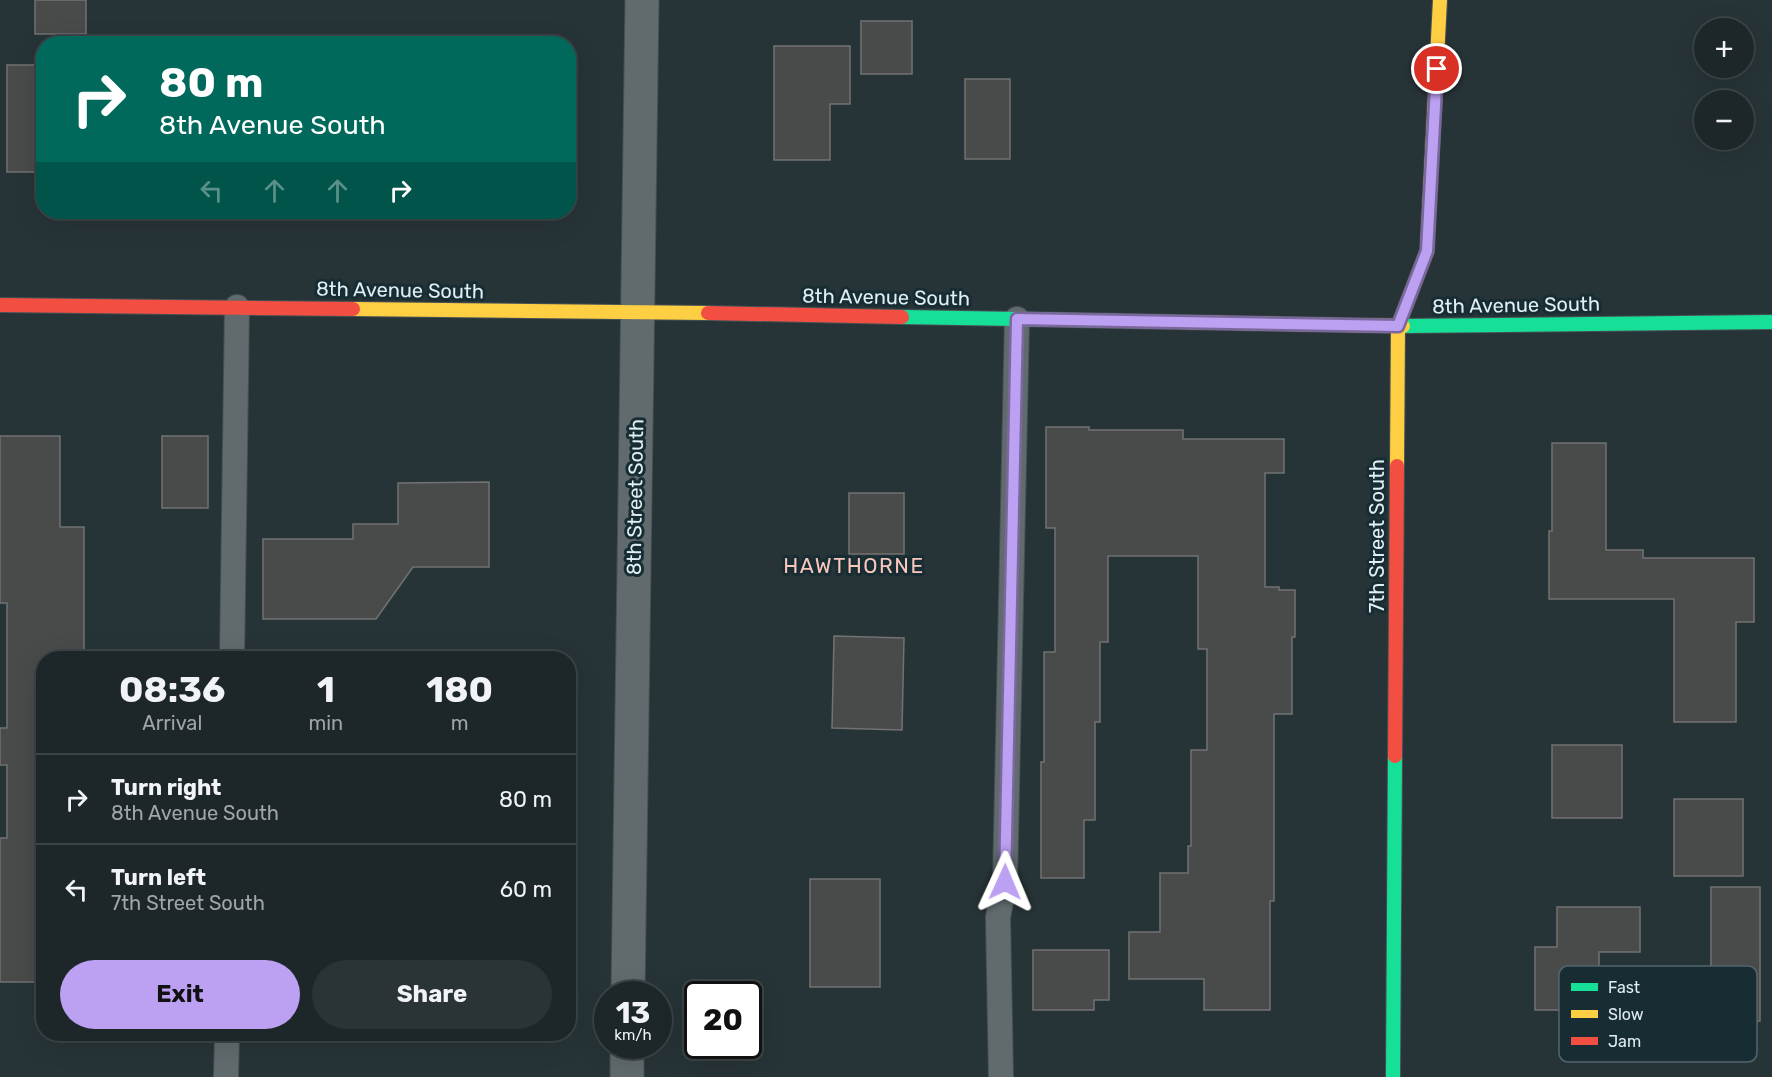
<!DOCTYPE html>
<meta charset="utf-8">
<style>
body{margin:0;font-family:Rubik,sans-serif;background:#2a3335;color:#f1f3f6;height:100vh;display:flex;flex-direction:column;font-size:22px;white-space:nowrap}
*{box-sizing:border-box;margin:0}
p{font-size:20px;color:#a0a5a8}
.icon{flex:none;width:33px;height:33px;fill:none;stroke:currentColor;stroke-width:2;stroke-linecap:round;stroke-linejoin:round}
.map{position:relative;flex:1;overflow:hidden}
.side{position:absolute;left:36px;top:651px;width:540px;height:390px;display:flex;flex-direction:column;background:#1d2729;border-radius:24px;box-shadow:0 6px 24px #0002,0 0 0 2px #3b4446}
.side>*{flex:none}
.banner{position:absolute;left:36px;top:36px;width:540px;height:183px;border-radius:24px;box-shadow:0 6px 24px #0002,0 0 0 2px #3b4446;background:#00695c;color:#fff;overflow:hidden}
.fabs{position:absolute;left:1694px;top:18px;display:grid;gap:12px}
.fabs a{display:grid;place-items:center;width:60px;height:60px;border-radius:50%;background:#1d2729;box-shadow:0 6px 24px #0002,0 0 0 2px #3b4446;font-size:30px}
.speed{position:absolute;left:594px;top:981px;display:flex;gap:12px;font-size:30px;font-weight:700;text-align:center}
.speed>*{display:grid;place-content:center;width:78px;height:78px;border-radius:50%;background:#1d2729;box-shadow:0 6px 24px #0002,0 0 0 2px #3b4446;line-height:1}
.speed small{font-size:15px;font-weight:400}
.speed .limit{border:3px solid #111;border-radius:9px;background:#fff;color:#111}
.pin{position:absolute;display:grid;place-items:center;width:51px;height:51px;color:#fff;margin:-26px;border:3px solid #fff;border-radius:50%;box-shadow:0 2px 6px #0007}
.me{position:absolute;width:66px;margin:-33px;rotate:1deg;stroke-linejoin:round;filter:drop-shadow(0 0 4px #0008)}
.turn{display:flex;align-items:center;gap:21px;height:126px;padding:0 24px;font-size:27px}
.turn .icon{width:78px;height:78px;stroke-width:2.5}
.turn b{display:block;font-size:42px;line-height:51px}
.lanes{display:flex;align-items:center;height:57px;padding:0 24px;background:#0003;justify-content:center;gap:30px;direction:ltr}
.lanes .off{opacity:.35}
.eta{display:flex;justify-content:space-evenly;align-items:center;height:102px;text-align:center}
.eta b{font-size:36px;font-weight:700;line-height:42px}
.primary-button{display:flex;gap:12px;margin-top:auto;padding:12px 24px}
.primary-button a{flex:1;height:69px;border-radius:36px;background:#bca0f2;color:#111;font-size:24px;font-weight:700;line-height:69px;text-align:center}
.primary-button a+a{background:#2a3335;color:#f1f3f6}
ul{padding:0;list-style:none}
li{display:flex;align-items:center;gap:18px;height:90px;padding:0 24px;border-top:2px solid #3b4446}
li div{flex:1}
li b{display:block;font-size:22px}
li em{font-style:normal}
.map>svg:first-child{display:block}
.building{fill:#494b4b;stroke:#717272;stroke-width:1.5}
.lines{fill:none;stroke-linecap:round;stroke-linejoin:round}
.lane-casing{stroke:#475155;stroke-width:26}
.street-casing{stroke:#475155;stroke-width:35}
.fast-casing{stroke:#475155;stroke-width:16}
.slow-casing{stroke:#475155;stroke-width:16}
.jam-casing{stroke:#475155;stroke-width:16}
.lane{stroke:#616b6e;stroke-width:24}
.street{stroke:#616b6e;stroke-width:33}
.fast{stroke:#16e098;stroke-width:14}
.slow{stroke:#ffcf43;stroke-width:14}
.jam{stroke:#f24e42;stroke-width:14}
.route-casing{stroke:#7a689d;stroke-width:15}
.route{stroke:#bca0f2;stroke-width:10}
.labels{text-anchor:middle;stroke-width:6;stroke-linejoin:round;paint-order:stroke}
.street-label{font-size:20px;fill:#e1eef3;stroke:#172c33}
.neighbourhood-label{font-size:21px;letter-spacing:1.5px;fill:#f9c7bb;stroke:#172c33}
.key{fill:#172c33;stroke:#54666d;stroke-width:1.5}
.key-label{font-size:16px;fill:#e1eef3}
</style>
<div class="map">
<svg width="1772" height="1077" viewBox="0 0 1772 1077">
<rect width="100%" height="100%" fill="#273437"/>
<!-- building -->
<path class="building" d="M 35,0 L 86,0 L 86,34 L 35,34 Z
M 861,21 L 912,21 L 912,74 L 861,74 Z
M 774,46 L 850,46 L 850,104 L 830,104 L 830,160 L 774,160 Z
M 7,65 L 44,65 L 44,172 L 7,172 Z
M 965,79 L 1010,79 L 1010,159 L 965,159 Z
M 1046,427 L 1089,427 L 1089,430 L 1183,430 L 1183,439 L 1284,439 L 1284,473 L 1265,473 L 1265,587 L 1279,587 L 1279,590 L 1295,590 L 1295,637 L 1292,637 L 1292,714 L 1274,714 L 1274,901 L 1270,901 L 1270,1010 L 1204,1010 L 1204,979 L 1129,979 L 1129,932 L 1160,932 L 1160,873 L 1188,873 L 1188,846 L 1191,846 L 1191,750 L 1207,750 L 1207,649 L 1198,649 L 1198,556 L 1108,556 L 1108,642 L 1100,642 L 1100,722 L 1095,722 L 1095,820 L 1084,820 L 1084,878 L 1041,878 L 1041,762 L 1044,762 L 1044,652 L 1055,652 L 1055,528 L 1046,528 Z
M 0,436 L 60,436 L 60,527 L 84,527 L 84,658 L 44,658 L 44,701 L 42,701 L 44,982 L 0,982 L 0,838 L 7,838 L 7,765 L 0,765 L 0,728 L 7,728 L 7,603 L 0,603 Z
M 162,436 L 208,436 L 208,508 L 162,508 Z
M 1552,443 L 1606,443 L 1606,550 L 1643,550 L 1643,558 L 1754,558 L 1754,622 L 1736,622 L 1736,722 L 1674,722 L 1674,599 L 1549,599 L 1549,531 L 1552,531 Z
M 489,482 L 489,567 L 413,567 L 376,619 L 263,619 L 263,539 L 353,539 L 353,524 L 398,524 L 398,483 Z
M 849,493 L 904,493 L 904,554 L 849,554 Z
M 834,636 L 904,638 L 902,730 L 832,728 Z
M 1552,745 L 1622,745 L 1622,818 L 1552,818 Z
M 1674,799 L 1743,799 L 1743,876 L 1674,876 Z
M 810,879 L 880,879 L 880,987 L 810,987 Z
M 1711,887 L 1760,887 L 1760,1021 L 1711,1021 Z
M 1557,907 L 1640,907 L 1640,952 L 1599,952 L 1599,1010 L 1535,1010 L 1535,947 L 1557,947 Z
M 1033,950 L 1109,950 L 1109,1000 L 1094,1000 L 1094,1010 L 1033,1010 Z"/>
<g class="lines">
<!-- lane casing -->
<g class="lane-casing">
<path id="lane" d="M 232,658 L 237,307
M 226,1077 L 227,1034
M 1001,1077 L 998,917 L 1005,882 L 1017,319"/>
</g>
<!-- street casing -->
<g class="street-casing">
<path id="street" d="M 628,994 L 642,0
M 627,1077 L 627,1046"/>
</g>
<!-- fast casing -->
<g class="fast-casing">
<path id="fast" d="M 902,317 L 1177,322
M 1403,326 L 1772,322
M 1393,1077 L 1395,756"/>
</g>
<!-- slow casing -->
<g class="slow-casing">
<path id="slow" d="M 353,309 L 708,313
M 1177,322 L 1403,326
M 1397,466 L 1398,326 L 1427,251 L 1440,0"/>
</g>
<!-- jam casing -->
<g class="jam-casing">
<path id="jam" d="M 0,305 L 353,309
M 708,313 L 902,317
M 1395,756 L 1397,466"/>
</g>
<!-- lane -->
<use href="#lane" class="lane"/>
<!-- street -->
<use href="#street" class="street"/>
<!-- fast -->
<use href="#fast" class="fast"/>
<!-- slow -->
<use href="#slow" class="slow"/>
<!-- jam -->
<use href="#jam" class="jam"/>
</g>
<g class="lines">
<!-- route casing -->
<g class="route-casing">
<path id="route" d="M 1005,882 L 1017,319 L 1398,326 L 1427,251 L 1437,69"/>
</g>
<!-- route -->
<use href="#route" class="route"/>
</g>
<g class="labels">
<!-- street labels -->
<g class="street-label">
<text transform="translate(400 290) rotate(1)" y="7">8th Avenue South</text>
<text transform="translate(886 297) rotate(1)" y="7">8th Avenue South</text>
<text transform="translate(1516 305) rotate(-1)" y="7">8th Avenue South</text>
<text transform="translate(635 497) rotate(-89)" y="7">8th Street South</text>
<text transform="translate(1377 536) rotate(-90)" y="7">7th Street South</text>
</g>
<!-- neighbourhood labels -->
<g class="neighbourhood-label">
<text x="854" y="573">HAWTHORNE</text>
</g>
</g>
<!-- legend -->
<rect x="1559" y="966" width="198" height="96" rx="9" class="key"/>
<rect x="1571" y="983" width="27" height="8" fill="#16e098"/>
<rect x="1571" y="1010" width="27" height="8" fill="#ffcf43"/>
<rect x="1571" y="1037" width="27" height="8" fill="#f24e42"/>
<g class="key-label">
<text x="1608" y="993">Fast</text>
<text x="1608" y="1020">Slow</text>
<text x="1608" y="1047">Jam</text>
</g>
</svg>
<div class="fabs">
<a>+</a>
<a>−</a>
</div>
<div class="speed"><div>13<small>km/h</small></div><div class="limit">20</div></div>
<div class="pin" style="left:1437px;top:69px;background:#d93025"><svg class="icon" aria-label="arrive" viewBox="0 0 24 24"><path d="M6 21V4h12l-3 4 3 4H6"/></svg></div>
<svg class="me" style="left:1005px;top:882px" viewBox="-20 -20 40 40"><path d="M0-17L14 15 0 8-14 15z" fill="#bca0f2" stroke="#fff" stroke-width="4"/></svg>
<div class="banner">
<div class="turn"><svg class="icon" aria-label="right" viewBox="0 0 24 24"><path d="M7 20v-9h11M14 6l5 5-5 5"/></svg><div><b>80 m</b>8th Avenue South</div></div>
<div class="lanes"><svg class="icon off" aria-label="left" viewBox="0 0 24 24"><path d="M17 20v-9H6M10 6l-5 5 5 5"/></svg><svg class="icon off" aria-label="ahead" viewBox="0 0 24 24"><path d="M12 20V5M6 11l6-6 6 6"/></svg><svg class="icon off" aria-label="ahead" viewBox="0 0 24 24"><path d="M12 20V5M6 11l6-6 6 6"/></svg><svg class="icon" aria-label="right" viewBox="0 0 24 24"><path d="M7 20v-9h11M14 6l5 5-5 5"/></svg></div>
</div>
<section class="side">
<div class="eta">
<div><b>08:36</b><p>Arrival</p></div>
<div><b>1</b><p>min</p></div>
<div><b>180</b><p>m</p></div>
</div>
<ul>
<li><svg class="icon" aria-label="right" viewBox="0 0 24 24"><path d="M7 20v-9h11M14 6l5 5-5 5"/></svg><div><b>Turn right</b><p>8th Avenue South</p></div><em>80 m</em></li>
<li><svg class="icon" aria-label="left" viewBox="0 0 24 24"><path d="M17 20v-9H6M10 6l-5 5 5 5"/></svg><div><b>Turn left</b><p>7th Street South</p></div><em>60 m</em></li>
</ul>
<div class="primary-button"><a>Exit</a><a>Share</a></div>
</section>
</div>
